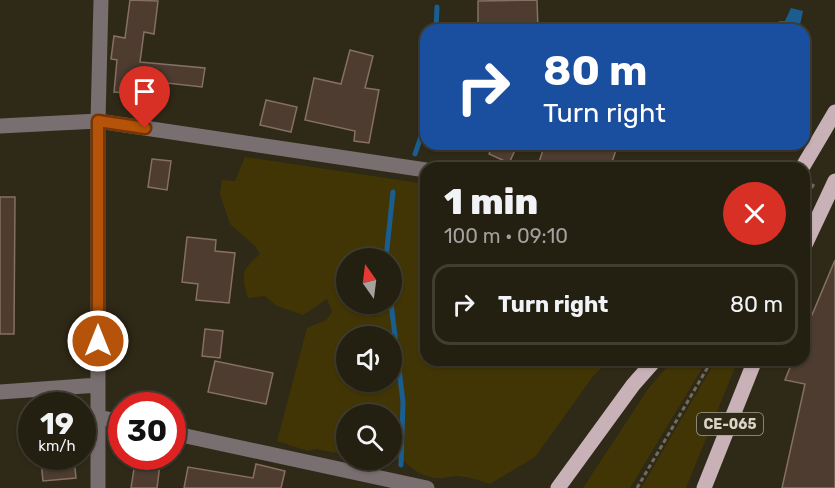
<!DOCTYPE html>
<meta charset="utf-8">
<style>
body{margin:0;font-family:Rubik,sans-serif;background:#2f2c1f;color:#f1f3f6;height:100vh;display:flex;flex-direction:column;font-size:22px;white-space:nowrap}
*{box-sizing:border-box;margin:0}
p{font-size:20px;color:#a3a29f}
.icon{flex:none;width:33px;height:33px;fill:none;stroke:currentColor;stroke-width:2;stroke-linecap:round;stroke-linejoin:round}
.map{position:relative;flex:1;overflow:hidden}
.panel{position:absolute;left:420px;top:162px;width:390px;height:204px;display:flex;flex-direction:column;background:#231f11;border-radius:18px;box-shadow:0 2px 4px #0004,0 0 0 2px #403d31}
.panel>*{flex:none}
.top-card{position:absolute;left:420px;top:24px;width:390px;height:126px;border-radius:18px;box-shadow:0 2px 4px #0004,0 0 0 2px #403d31;background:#1a4fa0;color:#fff;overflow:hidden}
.needle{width:39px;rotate:346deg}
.buttons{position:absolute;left:336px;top:248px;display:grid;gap:12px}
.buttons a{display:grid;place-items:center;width:66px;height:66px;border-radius:50%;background:#231f11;box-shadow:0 2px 4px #0004,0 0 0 2px #403d31;font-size:30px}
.speed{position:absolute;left:18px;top:392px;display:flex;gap:12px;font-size:30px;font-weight:700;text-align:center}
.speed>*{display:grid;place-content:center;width:78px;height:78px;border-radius:50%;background:#231f11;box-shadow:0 2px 4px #0004,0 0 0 2px #403d31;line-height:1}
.speed small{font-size:15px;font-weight:400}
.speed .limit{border:9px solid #d22;background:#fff;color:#111}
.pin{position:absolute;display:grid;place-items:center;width:51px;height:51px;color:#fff;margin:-62px -26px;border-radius:50% 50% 50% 0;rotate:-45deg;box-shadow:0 0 6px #0007}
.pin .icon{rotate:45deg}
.me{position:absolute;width:66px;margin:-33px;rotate:0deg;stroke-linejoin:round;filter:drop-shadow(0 0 4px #0008)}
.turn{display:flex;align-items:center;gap:21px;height:126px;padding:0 24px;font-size:27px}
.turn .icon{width:78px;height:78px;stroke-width:2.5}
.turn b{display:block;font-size:42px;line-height:51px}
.round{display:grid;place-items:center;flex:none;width:63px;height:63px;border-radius:32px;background:#2f2c1f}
.head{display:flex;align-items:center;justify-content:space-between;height:102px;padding:0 24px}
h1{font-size:36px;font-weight:800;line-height:45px}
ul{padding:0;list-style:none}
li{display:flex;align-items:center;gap:18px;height:81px;margin:0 12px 9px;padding:0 12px;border:3px solid #403d31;border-radius:18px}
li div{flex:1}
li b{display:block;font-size:22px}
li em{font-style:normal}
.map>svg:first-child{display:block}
.green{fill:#413506;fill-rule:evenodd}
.water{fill:#1a5e90}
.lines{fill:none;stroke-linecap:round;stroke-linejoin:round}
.stream{stroke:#1a5e90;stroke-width:5}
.building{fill:#4e3c30;stroke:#857063;stroke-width:1.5}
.path{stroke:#716d5d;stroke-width:3;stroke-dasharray:4.5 3;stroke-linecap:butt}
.minor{stroke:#796e70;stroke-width:15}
.major{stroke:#c9b2b7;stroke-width:15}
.route-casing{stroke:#753606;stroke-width:15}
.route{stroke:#b45309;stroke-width:10}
.labels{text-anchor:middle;stroke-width:5;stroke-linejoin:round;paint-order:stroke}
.shield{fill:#2f2917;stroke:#a5a193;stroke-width:1.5}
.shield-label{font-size:14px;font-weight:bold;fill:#d7d4c8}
</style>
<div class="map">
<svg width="835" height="488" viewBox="0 0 835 488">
<rect width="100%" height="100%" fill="#2f2917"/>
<!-- green -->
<path class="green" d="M 245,157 L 426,184 L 426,360 L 610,360 L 594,375 L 535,457 L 490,484 C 479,480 469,477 457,476 C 451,476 444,479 438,478 C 423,478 410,468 401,458 L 386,463 L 366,459 L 392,459 L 392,414 L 346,414 L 346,455 L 316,449 L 308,451 L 277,441 L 307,328 L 326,320 L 332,312 L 327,299 L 303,315 L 277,306 L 265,296 L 248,298 C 241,274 241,270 260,254 L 255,246 L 230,224 L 220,194 L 222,180 L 235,181 ZM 346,258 L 392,258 L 392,303 L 346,303 ZM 346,336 L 392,336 L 392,381 L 346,381 Z
M 673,360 L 707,360 L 630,488 L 583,488 L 648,389 Z
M 716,360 L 738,360 L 686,488 L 641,488 Z"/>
<!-- water -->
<path class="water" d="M 791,8 L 803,11 L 799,30 L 775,29 L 779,21 L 785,21 Z"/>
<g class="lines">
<!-- stream -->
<path class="stream" d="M 436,30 L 437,7
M 415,154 L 426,122
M 386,258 L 393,192
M 391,303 L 403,402 L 401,465"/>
</g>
<!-- building -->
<path class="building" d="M 130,0 L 158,1 L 154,34 L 144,32 L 140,62 L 205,68 L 202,87 L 140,80 L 139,94 L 114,92 L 117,60 L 111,59 L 114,36 L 125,38 Z
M 537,0 L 538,30 L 478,30 L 478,1 Z
M 350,50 L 373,56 L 365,88 L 379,90 L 369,143 L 354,141 L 355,131 L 305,120 L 314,78 L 341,84 Z
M 266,100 L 297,107 L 291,132 L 260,125 Z
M 494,144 L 518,144 L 509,163 L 489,154 Z
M 545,144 L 618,144 L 610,168 L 576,168 L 564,164 L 563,168 L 537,168 Z
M 152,159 L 171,161 L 167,190 L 148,187 Z
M 0,197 L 15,197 L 14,334 L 0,334 Z
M 187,237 L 216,240 L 215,251 L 235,253 L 229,303 L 196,300 L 198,284 L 182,282 Z
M 835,260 L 835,488 L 782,488 L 805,384 L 785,380 L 793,360 L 804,360 L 804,334 Z
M 205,329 L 223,331 L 220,358 L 202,356 Z
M 215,361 L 273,373 L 266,404 L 208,392 Z
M 136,456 L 161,456 L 157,488 L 131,488 Z
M 74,458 L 76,478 L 43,481 L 41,462 Z
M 256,464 L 285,471 L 281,488 L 184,488 L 188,467 L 253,478 Z"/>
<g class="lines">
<!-- path -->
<path class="path" d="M 804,201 L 815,182
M 637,488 L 712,360"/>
<!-- minor -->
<path class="minor" d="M 0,126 L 98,121 L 426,170
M 0,392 L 98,385
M 98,417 L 122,422
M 172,433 L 427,488
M 98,488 L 98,121 L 101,0"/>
<!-- major -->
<path class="major" d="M 802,168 L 835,112
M 804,247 L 835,181
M 558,488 L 633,385 L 655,360
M 704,488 L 755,360"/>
</g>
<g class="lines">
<!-- route casing -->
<g class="route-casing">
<path id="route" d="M 98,341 L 98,121 L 145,128"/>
</g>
<!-- route -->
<use href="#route" class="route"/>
</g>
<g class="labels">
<!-- shield labels -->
<rect class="shield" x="697" y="413" width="66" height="22" rx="4.5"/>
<g class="shield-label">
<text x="730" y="429">CE-065</text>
</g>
</g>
</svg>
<div class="buttons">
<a><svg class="needle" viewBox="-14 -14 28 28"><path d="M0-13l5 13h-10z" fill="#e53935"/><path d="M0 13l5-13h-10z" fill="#a3a29f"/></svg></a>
<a><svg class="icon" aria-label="sound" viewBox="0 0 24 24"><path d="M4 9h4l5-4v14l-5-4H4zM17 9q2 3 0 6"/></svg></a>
<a><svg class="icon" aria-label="search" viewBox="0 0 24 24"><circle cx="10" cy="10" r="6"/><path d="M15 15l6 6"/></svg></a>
</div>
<div class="speed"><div>19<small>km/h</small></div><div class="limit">30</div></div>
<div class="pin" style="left:145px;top:128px;background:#d93025"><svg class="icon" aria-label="arrive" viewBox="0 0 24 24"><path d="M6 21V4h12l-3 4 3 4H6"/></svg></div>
<svg class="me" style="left:98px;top:341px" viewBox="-20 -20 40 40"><circle r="17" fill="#b45309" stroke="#fff" stroke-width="3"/><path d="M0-11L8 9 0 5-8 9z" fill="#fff"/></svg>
<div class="top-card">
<div class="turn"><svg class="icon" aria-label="right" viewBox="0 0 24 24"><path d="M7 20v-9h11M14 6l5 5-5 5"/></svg><div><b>80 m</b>Turn right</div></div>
</div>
<section class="panel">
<div class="head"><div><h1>1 min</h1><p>100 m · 09:10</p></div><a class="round" style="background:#d93025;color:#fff"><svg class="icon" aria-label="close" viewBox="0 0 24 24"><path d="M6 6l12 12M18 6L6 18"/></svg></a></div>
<ul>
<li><svg class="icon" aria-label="right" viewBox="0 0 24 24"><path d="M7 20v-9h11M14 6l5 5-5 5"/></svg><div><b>Turn right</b></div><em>80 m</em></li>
</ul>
</section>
</div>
